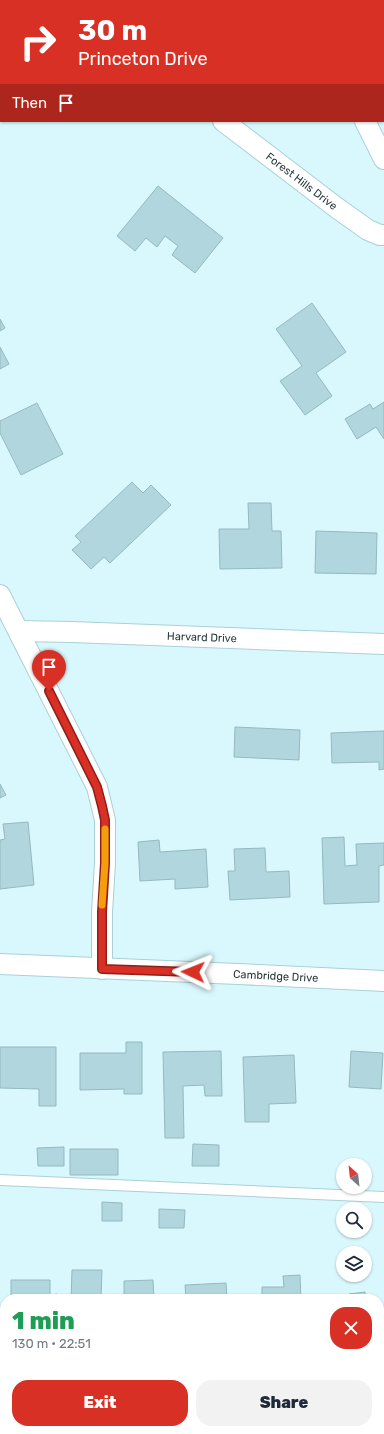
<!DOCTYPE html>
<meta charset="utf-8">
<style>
body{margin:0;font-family:Rubik,sans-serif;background:#f2f2f3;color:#1f2937;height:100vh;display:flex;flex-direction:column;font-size:15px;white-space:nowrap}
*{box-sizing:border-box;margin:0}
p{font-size:13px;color:#747a83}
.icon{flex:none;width:22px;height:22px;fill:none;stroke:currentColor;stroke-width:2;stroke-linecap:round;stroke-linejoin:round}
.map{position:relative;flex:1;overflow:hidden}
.details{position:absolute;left:0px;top:1294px;width:384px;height:140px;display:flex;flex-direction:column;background:#fff;border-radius:16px 16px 0 0;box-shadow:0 1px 3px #0004}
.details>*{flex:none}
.guide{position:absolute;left:0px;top:0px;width:384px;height:122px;box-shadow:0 1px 3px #0004;background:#d93025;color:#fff;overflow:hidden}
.needle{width:26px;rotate:333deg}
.controls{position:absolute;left:336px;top:1158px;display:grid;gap:8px}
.controls a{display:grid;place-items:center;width:36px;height:36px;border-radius:50%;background:#fff;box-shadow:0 1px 3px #0004;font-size:20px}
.pin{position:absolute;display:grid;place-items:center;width:34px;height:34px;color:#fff;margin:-41px -17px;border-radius:50% 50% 50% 0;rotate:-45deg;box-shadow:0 0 4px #0007}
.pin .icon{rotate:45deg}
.me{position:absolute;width:44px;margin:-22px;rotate:272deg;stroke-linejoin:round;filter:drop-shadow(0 0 3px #0008)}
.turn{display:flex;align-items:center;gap:14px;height:84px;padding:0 12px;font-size:18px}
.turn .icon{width:52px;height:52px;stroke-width:2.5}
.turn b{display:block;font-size:28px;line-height:34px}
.then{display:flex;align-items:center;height:38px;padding:0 12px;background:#0003;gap:8px;font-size:15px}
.round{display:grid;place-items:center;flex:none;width:42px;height:42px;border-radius:16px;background:#f2f2f3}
.overview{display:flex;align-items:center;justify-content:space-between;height:68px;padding:0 12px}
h1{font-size:24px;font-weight:800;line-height:30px;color:#1e9e55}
.action{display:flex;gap:8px;margin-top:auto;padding:8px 12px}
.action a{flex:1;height:46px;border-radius:16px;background:#d93025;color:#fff;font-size:16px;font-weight:800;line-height:46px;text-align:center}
.action a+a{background:#f2f2f3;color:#1f2937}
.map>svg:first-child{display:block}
.building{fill:#b1d6dd;stroke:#94b9bf}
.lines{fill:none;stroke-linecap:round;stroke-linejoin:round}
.lane-casing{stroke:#aad0d6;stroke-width:12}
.street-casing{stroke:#aad0d6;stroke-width:22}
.secondary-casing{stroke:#aad0d6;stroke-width:24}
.lane{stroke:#fff;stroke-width:10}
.street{stroke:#fff;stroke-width:20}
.secondary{stroke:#fbdbf4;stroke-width:22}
.route-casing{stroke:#8d1f18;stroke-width:10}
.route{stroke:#d93025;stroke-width:7}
.slow{stroke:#f59e0b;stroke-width:7}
.labels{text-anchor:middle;stroke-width:4;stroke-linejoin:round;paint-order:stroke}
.street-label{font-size:11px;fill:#273638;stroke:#fff}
</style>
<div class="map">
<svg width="384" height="1434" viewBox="0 0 384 1434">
<rect width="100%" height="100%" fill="#d9f8fd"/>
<!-- building -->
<path class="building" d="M 1,52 L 1,94 L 0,94 L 0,53 Z
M 158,186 L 223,238 L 195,273 L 172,255 L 178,246 L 165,236 L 157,247 L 146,238 L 135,251 L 117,236 Z
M 312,303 L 346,352 L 316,373 L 332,396 L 305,415 L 280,381 L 302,366 L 276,329 Z
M 0,319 L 5,328 L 0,331 Z
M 0,347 L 9,364 L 0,369 Z
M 384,402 L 384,439 L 376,427 L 357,439 L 345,419 L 370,404 L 373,409 Z
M 37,403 L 63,454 L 21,475 L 0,433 L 0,421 Z
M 132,482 L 143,493 L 151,485 L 171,505 L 110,563 L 104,557 L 91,569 L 72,550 L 81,542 L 75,536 Z
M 248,503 L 271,503 L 272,531 L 281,531 L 282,568 L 220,569 L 219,529 L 249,529 Z
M 316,531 L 377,533 L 376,574 L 315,573 Z
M 235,727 L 300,730 L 299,760 L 234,757 Z
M 384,731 L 384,769 L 379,770 L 379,762 L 332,763 L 331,733 Z
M 0,784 L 6,795 L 0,798 Z
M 28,822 L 34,885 L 0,889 L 0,840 L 5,839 L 3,824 Z
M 344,837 L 345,866 L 357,865 L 356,844 L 384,843 L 384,865 L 379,866 L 379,902 L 324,904 L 322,838 Z
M 159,840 L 160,852 L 206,849 L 208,887 L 175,889 L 175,879 L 140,881 L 138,842 Z
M 265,848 L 266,872 L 289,871 L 290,897 L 230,900 L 228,871 L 235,871 L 234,849 Z
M 126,1042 L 142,1042 L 142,1094 L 124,1094 L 124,1089 L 80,1090 L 80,1053 L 126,1053 Z
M 0,1047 L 56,1047 L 56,1106 L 39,1106 L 39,1089 L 0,1088 Z
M 221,1051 L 222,1096 L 205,1096 L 204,1085 L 183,1086 L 184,1138 L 165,1138 L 163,1052 Z
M 351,1051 L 383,1053 L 381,1089 L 349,1087 Z
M 294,1055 L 296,1103 L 269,1104 L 269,1122 L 245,1122 L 243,1057 Z
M 193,1144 L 219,1145 L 219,1166 L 192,1166 Z
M 64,1147 L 64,1166 L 38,1166 L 37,1148 Z
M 70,1149 L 118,1149 L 118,1175 L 70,1175 Z
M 102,1202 L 122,1203 L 122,1221 L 102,1221 Z
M 159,1209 L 185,1210 L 184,1228 L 159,1228 Z
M 72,1270 L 102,1270 L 101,1299 L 71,1299 Z
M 300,1275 L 301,1299 L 262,1299 L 262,1287 L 284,1287 L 283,1276 Z
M 11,1280 L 50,1280 L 50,1295 L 57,1294 L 57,1299 L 11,1299 Z
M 153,1280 L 154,1299 L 124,1299 L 124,1281 Z
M 226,1283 L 227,1299 L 186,1299 L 185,1285 Z
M 365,1292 L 366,1299 L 342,1299 L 349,1298 L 349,1294 Z"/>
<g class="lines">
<!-- lane casing -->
<g class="lane-casing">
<path id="lane" d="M 0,1180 L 384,1197"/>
</g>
<!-- street casing -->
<g class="street-casing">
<g id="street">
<path d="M 304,0 L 304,1"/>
<path id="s1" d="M 223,121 L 337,208 L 368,230 L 380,235 L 384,235"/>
<path d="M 365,121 L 384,159"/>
<path d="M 0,595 L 97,787 L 105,820 L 105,863 L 102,912 L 102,969"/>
<path id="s2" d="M 19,631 L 72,632 L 384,644"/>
<path id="s3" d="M 0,964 L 238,974 L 384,981"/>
<path d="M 0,1405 L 5,1406"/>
<path d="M 379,1420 L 384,1420"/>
</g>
</g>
<!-- secondary casing -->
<g class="secondary-casing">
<path id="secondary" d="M 17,1 L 21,0
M 0,6 L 1,6"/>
</g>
<!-- lane -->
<use href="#lane" class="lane"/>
<!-- street -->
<use href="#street" class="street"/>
<!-- secondary -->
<use href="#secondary" class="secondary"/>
</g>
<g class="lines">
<!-- route casing -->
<g class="route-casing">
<path id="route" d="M 49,691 L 97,787 L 102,806 L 105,820 L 105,863 L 102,912 L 102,969 L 193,972"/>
</g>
<!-- route -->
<use href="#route" class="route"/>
<!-- slow -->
<path class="slow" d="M 102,905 L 105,863 L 105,829"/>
</g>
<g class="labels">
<!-- street labels -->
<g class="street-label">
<text dy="4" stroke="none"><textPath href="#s1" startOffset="99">Forest Hills Drive</textPath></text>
<text dy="4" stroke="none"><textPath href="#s2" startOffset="183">Harvard Drive</textPath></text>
<text dy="4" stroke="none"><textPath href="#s3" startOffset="276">Cambridge Drive</textPath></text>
</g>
</g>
</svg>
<div class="controls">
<a><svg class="needle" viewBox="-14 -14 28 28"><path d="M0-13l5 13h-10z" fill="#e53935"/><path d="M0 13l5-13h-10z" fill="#747a83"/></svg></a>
<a><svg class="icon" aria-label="search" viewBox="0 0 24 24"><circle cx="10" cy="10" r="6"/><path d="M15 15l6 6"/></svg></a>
<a><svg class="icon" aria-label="layers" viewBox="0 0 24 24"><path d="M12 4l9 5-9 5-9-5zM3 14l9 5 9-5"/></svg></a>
</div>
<div class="pin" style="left:49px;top:691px;background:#d93025"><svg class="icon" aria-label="arrive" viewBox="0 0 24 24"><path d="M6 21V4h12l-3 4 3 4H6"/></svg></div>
<svg class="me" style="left:193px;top:972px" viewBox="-20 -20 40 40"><path d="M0-17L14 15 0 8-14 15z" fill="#d93025" stroke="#fff" stroke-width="4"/></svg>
<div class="guide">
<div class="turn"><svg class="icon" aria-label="right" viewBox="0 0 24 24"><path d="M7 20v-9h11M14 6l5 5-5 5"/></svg><div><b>30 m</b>Princeton Drive</div></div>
<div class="then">Then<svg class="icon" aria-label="arrive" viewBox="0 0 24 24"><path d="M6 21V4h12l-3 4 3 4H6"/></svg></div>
</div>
<section class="details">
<div class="overview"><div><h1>1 min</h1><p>130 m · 22:51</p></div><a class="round" style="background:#d93025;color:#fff"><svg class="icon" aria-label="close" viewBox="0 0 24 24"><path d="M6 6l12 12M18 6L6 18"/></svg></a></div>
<div class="action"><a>Exit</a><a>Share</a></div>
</section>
</div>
